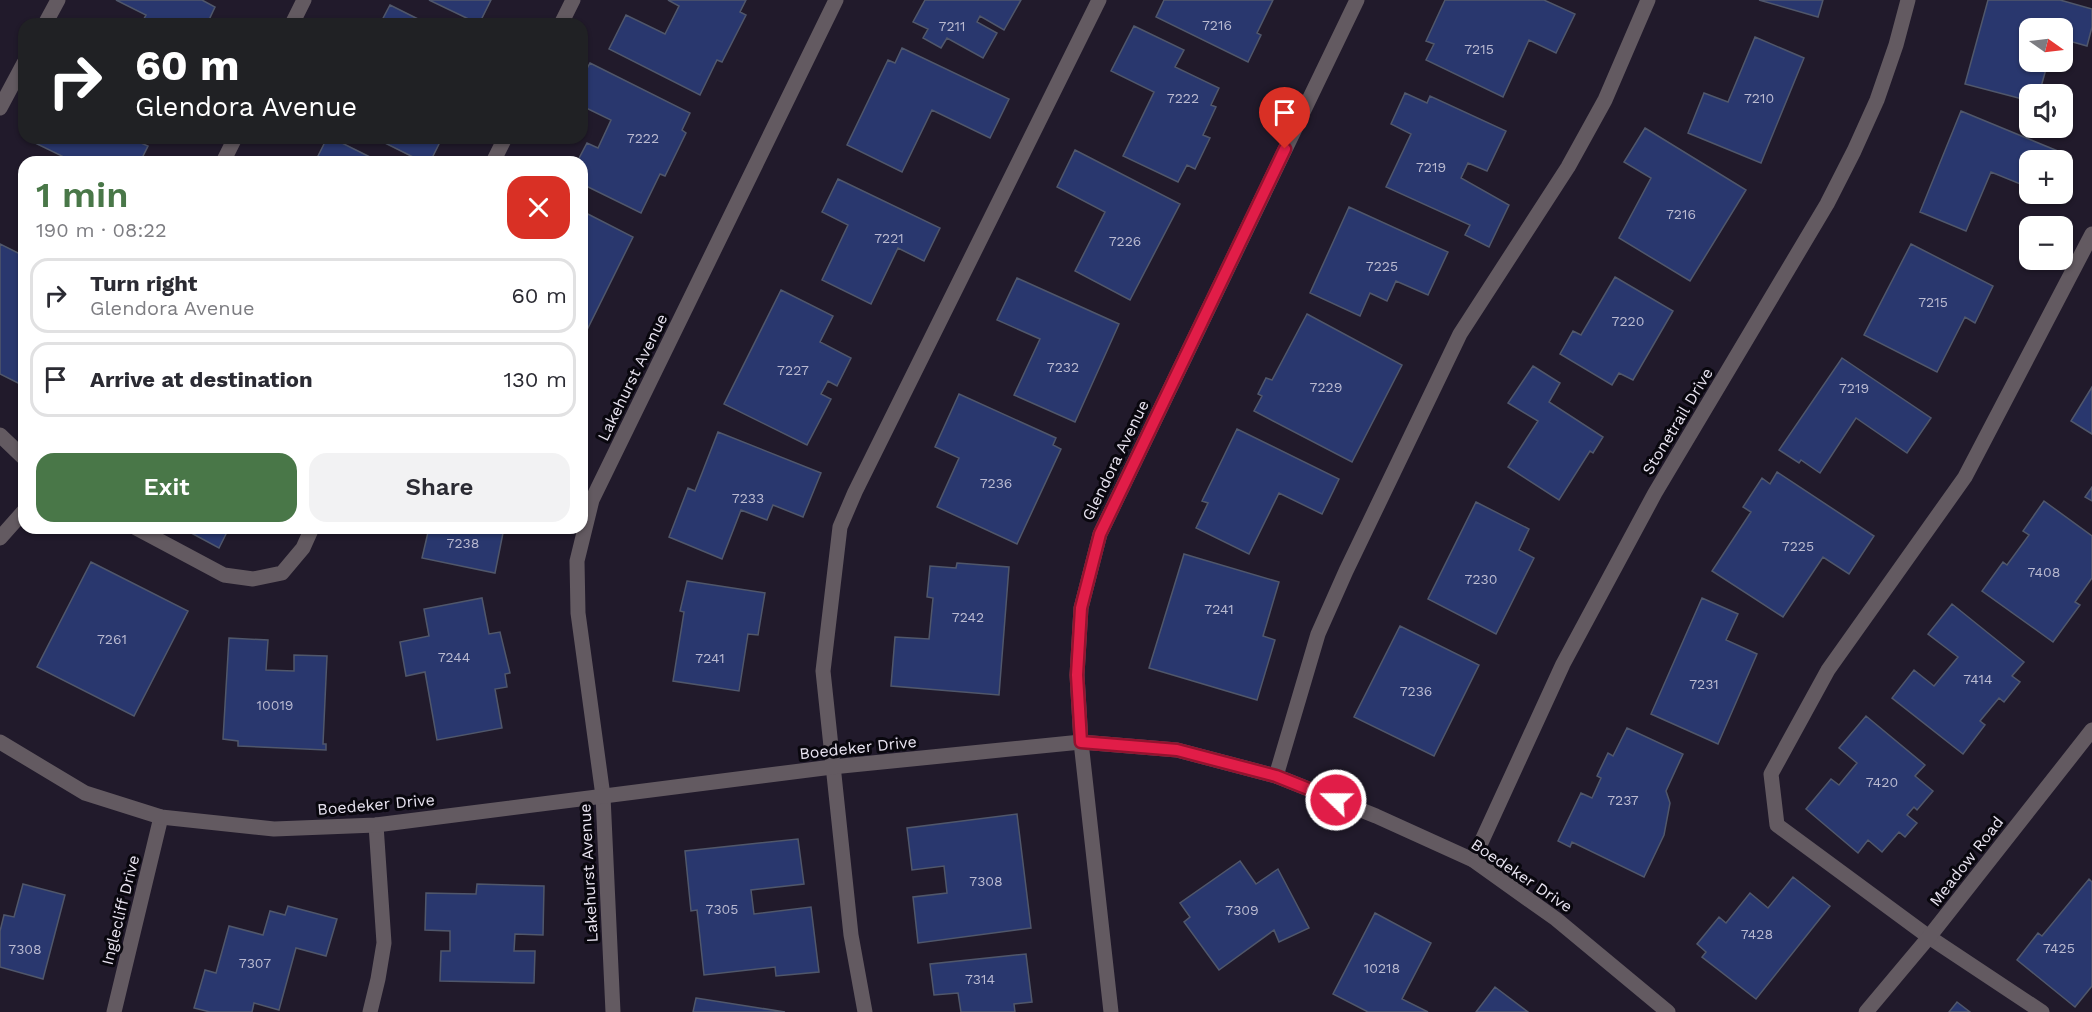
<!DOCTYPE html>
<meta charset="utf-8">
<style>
body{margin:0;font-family:"Work Sans",sans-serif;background:#f2f2f3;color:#2b2b33;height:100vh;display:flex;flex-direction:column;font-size:22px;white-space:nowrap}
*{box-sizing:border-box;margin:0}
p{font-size:20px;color:#7c7c81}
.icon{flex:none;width:33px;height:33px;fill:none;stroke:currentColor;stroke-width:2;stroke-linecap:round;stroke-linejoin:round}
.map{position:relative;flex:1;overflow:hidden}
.details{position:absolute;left:18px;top:156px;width:570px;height:378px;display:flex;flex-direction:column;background:#fff;border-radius:18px;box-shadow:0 2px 4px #0004}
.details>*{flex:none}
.banner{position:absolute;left:18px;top:18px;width:570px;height:126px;border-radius:18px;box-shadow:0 2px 4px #0004;background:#202124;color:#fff;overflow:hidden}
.needle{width:39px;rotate:104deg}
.tools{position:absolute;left:2019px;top:18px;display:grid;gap:12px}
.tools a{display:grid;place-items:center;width:54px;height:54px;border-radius:12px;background:#fff;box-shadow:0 2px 4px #0004;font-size:30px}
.pin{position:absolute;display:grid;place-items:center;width:51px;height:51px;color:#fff;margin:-62px -26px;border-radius:50% 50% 50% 0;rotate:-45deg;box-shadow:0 0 6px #0007}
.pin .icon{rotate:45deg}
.me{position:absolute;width:66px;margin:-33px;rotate:292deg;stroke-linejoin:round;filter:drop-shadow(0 0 4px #0008)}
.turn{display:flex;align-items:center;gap:21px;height:126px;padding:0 18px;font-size:27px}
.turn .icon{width:78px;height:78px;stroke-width:2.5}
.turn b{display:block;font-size:42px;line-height:51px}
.round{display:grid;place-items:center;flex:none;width:63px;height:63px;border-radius:18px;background:#f2f2f3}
.overview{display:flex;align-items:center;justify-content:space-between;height:102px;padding:0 18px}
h1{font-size:36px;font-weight:600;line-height:45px;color:#497748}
.action{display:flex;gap:12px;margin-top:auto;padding:12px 18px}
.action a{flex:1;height:69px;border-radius:18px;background:#497748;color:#fff;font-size:24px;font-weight:600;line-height:69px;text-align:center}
.action a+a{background:#f2f2f3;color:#2b2b33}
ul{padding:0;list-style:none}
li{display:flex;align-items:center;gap:18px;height:75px;margin:0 12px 9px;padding:0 6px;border:3px solid #e1e1e2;border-radius:18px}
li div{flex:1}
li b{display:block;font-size:22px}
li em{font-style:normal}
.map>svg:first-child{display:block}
.building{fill:#29376e;stroke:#50576b;stroke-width:1.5}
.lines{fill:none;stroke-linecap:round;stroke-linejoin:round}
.service{stroke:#635a61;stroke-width:15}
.minor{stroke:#635a61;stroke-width:15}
.tertiary{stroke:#635a61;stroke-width:15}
.route-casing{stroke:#92132f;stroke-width:15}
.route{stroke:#e11d48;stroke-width:10}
.labels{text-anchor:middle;stroke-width:6;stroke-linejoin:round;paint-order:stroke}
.number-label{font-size:14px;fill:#b9b9d0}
.street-label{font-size:16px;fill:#e9e4f1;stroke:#09070e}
</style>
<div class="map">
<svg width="2092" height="1012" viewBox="0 0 2092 1012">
<rect width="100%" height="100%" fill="#211a2b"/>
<!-- building -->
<path class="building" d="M 116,0 L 202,0 L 215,7 L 207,24 L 141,24 L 146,15 Z
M 429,0 L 491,0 L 479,24 Z
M 668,0 L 746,0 L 740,12 L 746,15 L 722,62 L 717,60 L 700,95 L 609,49 L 626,15 L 665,34 L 679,6 Z
M 925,0 L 1021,0 L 1004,30 L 980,16 L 977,22 L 997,33 L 983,58 L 947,38 L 941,48 L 923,38 L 928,29 L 913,22 Z
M 1164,0 L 1273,0 L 1257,33 L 1261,35 L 1248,62 L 1156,17 Z
M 1445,0 L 1544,0 L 1575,14 L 1556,53 L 1529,40 L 1503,97 L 1426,60 L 1434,44 L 1426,41 Z
M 1759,0 L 1823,0 L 1818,17 Z
M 1988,0 L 2060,0 L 2092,9 L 2092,27 L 2087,46 L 2062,39 L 2062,28 L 2030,28 L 2030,62 L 2048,62 L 2039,94 L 2030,94 L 2030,101 L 1965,84 Z
M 390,5 L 428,24 L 380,24 Z
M 1134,26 L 1184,50 L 1175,67 L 1219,88 L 1211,105 L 1216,107 L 1203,135 L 1210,138 L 1195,169 L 1187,165 L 1178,182 L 1123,156 L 1154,92 L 1111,71 Z
M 1755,37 L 1804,58 L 1761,163 L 1688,133 L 1704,93 L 1728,102 Z
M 902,48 L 1009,99 L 990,138 L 932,110 L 902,172 L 847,145 L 888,60 L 895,63 Z
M 590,63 L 690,113 L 682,130 L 686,133 L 665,176 L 660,174 L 641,213 L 582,184 L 582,162 L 577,162 L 587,143 L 598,148 L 611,120 L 582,106 L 582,78 Z
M 1405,93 L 1427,103 L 1430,96 L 1506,131 L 1487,171 L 1468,163 L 1461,178 L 1509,205 L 1489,247 L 1465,235 L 1470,225 L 1386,187 L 1411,134 L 1391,124 Z
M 1961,111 L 2065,154 L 2062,160 L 2030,160 L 2030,188 L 1991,172 L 1966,231 L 1920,212 Z
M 1645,128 L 1746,190 L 1690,281 L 1619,238 L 1651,178 L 1624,162 Z
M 130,138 L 148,146 L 140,162 L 59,162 L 62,156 L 27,139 Z
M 327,138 L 332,138 L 380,162 L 315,162 Z
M 375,138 L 442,138 L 430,162 L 423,162 Z
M 1075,150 L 1180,204 L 1130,300 L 1075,271 L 1105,212 L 1057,187 Z
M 838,179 L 940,228 L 924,261 L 898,248 L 871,304 L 822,280 L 848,225 L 822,212 Z
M 1349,207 L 1448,252 L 1428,295 L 1396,281 L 1387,301 L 1370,293 L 1360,316 L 1310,293 Z
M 582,211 L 633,237 L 586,332 L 582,330 Z
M 0,244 L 24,256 L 24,386 L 0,374 Z
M 1911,244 L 1993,286 L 1975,323 L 1965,317 L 1937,372 L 1864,335 Z
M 1615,277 L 1673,311 L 1633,380 L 1619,373 L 1612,385 L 1560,354 L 1573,331 L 1581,335 Z
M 1017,278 L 1119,324 L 1075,422 L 1014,395 L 1040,339 L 997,320 Z
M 781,290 L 833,316 L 820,342 L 851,358 L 837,386 L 828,381 L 821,394 L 831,399 L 807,445 L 724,404 Z
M 1307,314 L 1402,365 L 1352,462 L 1254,411 L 1262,396 L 1258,394 L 1266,378 L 1272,380 Z
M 1842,358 L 1931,418 L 1907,453 L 1856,418 L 1820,473 L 1801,460 L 1799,463 L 1779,450 Z
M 1533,366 L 1560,383 L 1549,402 L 1603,437 L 1593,453 L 1590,451 L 1559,500 L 1508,467 L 1538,421 L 1508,403 Z
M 2092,387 L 2092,434 L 2071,421 Z
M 959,394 L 1056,438 L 1053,445 L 1061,449 L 1017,544 L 937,507 L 959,458 L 935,447 Z
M 1237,429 L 1339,479 L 1322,514 L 1279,493 L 1249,554 L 1196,528 L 1208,503 L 1202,501 Z
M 718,432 L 821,473 L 803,517 L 773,505 L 767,520 L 741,510 L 722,559 L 669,537 L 688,488 L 695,491 Z
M 1777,472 L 1874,536 L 1849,574 L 1823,557 L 1783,617 L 1712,571 L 1751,512 L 1743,507 L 1762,478 L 1770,484 Z
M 2092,487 L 2092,501 L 2085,497 Z
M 2044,501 L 2092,536 L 2092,578 L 2075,602 L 2080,605 L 2053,642 L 1982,591 L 2003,562 L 2007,565 L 2029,535 L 2023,531 Z
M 1476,502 L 1529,529 L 1519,550 L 1534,558 L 1496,634 L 1428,599 Z
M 182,528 L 229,528 L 219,548 Z
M 429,528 L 504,528 L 495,573 L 422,558 Z
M 1184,554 L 1279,582 L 1263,636 L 1275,640 L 1257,700 L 1149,668 Z
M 91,562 L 188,611 L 134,716 L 37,667 Z
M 957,563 L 1009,567 L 999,695 L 891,686 L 895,637 L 929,639 L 933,598 L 927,597 L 930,566 L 956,568 Z
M 687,581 L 765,593 L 758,635 L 748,634 L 739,691 L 673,681 L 684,612 L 680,611 Z
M 482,598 L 489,634 L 500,632 L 510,673 L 505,674 L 507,687 L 495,689 L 502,728 L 437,740 L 425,672 L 406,676 L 400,642 L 429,636 L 424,609 Z
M 1702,598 L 1738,614 L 1726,640 L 1757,654 L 1718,744 L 1651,714 Z
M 1952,604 L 2024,662 L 2012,676 L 2020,682 L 2004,702 L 1999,698 L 1980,721 L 1985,725 L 1963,754 L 1892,698 L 1914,670 L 1934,686 L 1958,657 L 1928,634 Z
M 1400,626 L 1479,665 L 1434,756 L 1354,717 Z
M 229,638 L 268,640 L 266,670 L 294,671 L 294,655 L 327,656 L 323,744 L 326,744 L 326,750 L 238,746 L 238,741 L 223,739 Z
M 1866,716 L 1925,765 L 1915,776 L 1933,791 L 1917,810 L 1914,807 L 1907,815 L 1917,823 L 1905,837 L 1899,832 L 1882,852 L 1868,840 L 1858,853 L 1806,809 L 1831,779 L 1839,785 L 1857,763 L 1839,748 Z
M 1627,728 L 1683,754 L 1666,791 L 1670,803 L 1664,835 L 1644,877 L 1572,842 L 1570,847 L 1558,841 L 1581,793 L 1592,798 L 1601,778 L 1597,776 L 1608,753 L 1613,756 Z
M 1017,814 L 1031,928 L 918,943 L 913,897 L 947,893 L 944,866 L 912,870 L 907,828 Z
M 798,839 L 804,884 L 751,890 L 754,914 L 811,907 L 819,972 L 776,976 L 775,967 L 704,975 L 697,910 L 691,911 L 685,851 Z
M 1240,861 L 1256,884 L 1278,869 L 1309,928 L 1279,942 L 1274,930 L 1219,970 L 1184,922 L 1190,917 L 1180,903 Z
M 1793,877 L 1830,906 L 1756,999 L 1702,957 L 1706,952 L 1697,944 L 1719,917 L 1726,923 L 1750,893 L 1768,908 Z
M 2089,879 L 2092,882 L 2092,986 L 2075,1007 L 2017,960 L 2038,933 L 2042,936 Z
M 23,884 L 65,895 L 43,979 L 0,967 L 0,931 L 4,915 L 14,917 Z
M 477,884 L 544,886 L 543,935 L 515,934 L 514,951 L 535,951 L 534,983 L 440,981 L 441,951 L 450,951 L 450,931 L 425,930 L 426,893 L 476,894 Z
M 288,906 L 337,919 L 326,956 L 296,948 L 279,1010 L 254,1003 L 252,1012 L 210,1012 L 194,1008 L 205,970 L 216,973 L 229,926 L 263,935 L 270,911 L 285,915 Z
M 1375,913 L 1431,943 L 1402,999 L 1428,1012 L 1368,1012 L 1333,994 Z
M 1026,954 L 1032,1002 L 1014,1004 L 1015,1012 L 961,1012 L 958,993 L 934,995 L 930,964 Z
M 1495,987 L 1528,1012 L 1476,1012 Z
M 696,998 L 785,1012 L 693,1012 Z
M 1957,1002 L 1970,1012 L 1949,1012 Z"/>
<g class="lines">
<!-- service -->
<path class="service" d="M 45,24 L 58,0
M 561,24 L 573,0
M 0,108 L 24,63
M 493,162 L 505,138
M 0,435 L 24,458
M 136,528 L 224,575 L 253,579 L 282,573 L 303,548 L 312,528
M 1276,776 L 1318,634 L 1346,571 L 1460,334 L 1568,167 L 1605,100 L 1648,0
M 370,1012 L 378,979 L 384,943 L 376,825
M 865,1012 L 851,935 L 823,671 L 840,527 L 855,492 L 1099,0
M 2042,1012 L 1929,937 L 1777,825 L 1771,774 L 1828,670 L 1965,477 L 2092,234"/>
<!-- minor -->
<path class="minor" d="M 292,24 L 304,0
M 223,162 L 235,138
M 0,538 L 24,511
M 1473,860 L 1563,664 L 1655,493 L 1827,204 L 1854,151 L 1877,100 L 1896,45 L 1908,0
M 114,1012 L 161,817
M 613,1012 L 603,796 L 578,613 L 577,561 L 592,500 L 836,0
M 1111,1012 L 1081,742 L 1077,675 L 1081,608 L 1100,534 L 1357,0"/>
<!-- tertiary -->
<path class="tertiary" d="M 0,742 L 85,793 L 161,817 L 274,829 L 376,825 L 832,767 L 1081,742 L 1177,750 L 1276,776 L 1376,816 L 1473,860 L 1556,919 L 1668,1012
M 1866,1012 L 1929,937 L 2092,730"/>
</g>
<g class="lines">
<!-- route casing -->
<g class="route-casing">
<path id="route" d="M 1285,149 L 1100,534 L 1081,608 L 1077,675 L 1081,742 L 1177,750 L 1276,776 L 1336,800"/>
</g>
<!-- route -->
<use href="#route" class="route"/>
</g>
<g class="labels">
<!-- number labels -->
<g class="number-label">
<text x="1217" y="30">7216</text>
<text x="952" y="31">7211</text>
<text x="1479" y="54">7215</text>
<text x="1183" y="103">7222</text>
<text x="1759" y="103">7210</text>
<text x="643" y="143">7222</text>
<text x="1431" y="172">7219</text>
<text x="1681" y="219">7216</text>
<text x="889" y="243">7221</text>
<text x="1125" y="246">7226</text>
<text x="1382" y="271">7225</text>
<text x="1933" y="307">7215</text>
<text x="1628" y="326">7220</text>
<text x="1063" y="372">7232</text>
<text x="793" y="375">7227</text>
<text x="1326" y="392">7229</text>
<text x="1854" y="393">7219</text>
<text x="996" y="488">7236</text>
<text x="748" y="503">7233</text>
<text x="463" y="548">7238</text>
<text x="1798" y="551">7225</text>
<text x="2044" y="577">7408</text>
<text x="1481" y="584">7230</text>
<text x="1219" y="614">7241</text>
<text x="968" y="622">7242</text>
<text x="112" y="644">7261</text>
<text x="454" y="662">7244</text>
<text x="710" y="663">7241</text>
<text x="1978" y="684">7414</text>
<text x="1704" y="689">7231</text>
<text x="1416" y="696">7236</text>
<text x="275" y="710">10019</text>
<text x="1882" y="787">7420</text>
<text x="1623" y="805">7237</text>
<text x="986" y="886">7308</text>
<text x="722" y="914">7305</text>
<text x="1242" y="915">7309</text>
<text x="1757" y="939">7428</text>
<text x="2059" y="953">7425</text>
<text x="25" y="954">7308</text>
<text x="255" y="968">7307</text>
<text x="1382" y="973">10218</text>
<text x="980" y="984">7314</text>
</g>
<!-- street labels -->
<g class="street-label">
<text transform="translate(632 377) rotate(-64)" y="6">Lakehurst Avenue</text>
<text transform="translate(1677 421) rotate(-59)" y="6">Stonetrail Drive</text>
<text transform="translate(1115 460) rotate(-64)" y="6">Glendora Avenue</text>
<text transform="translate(858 747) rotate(-6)" y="6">Boedeker Drive</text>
<text transform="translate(376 804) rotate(-5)" y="6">Boedeker Drive</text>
<text transform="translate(1966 861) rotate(-52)" y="6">Meadow Road</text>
<text transform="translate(588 873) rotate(-93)" y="6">Lakehurst Avenue</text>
<text transform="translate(1522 875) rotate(34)" y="6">Boedeker Drive</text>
<text transform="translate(120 910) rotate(-76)" y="6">Inglecliff Drive</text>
</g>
</g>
</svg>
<div class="tools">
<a><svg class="needle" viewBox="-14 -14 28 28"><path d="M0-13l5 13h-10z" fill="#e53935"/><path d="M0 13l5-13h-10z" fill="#7c7c81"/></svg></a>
<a><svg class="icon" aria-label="sound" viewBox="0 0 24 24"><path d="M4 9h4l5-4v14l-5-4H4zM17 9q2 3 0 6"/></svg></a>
<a>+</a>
<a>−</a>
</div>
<div class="pin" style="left:1285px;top:149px;background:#d93025"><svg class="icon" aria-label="arrive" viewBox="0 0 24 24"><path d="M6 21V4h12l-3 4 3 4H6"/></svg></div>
<svg class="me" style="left:1336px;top:800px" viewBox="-20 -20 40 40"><circle r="17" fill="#e11d48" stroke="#fff" stroke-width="3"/><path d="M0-11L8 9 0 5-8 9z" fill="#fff"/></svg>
<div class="banner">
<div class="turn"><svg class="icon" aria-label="right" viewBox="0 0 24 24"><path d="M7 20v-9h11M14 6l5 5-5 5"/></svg><div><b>60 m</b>Glendora Avenue</div></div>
</div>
<section class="details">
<div class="overview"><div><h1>1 min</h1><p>190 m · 08:22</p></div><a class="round" style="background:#d93025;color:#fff"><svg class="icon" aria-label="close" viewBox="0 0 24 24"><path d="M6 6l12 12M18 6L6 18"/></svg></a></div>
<ul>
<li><svg class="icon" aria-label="right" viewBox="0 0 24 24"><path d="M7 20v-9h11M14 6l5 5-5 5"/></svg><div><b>Turn right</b><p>Glendora Avenue</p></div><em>60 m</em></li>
<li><svg class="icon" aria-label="arrive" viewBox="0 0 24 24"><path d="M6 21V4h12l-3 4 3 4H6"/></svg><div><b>Arrive at destination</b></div><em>130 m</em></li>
</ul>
<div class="action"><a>Exit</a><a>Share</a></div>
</section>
</div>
